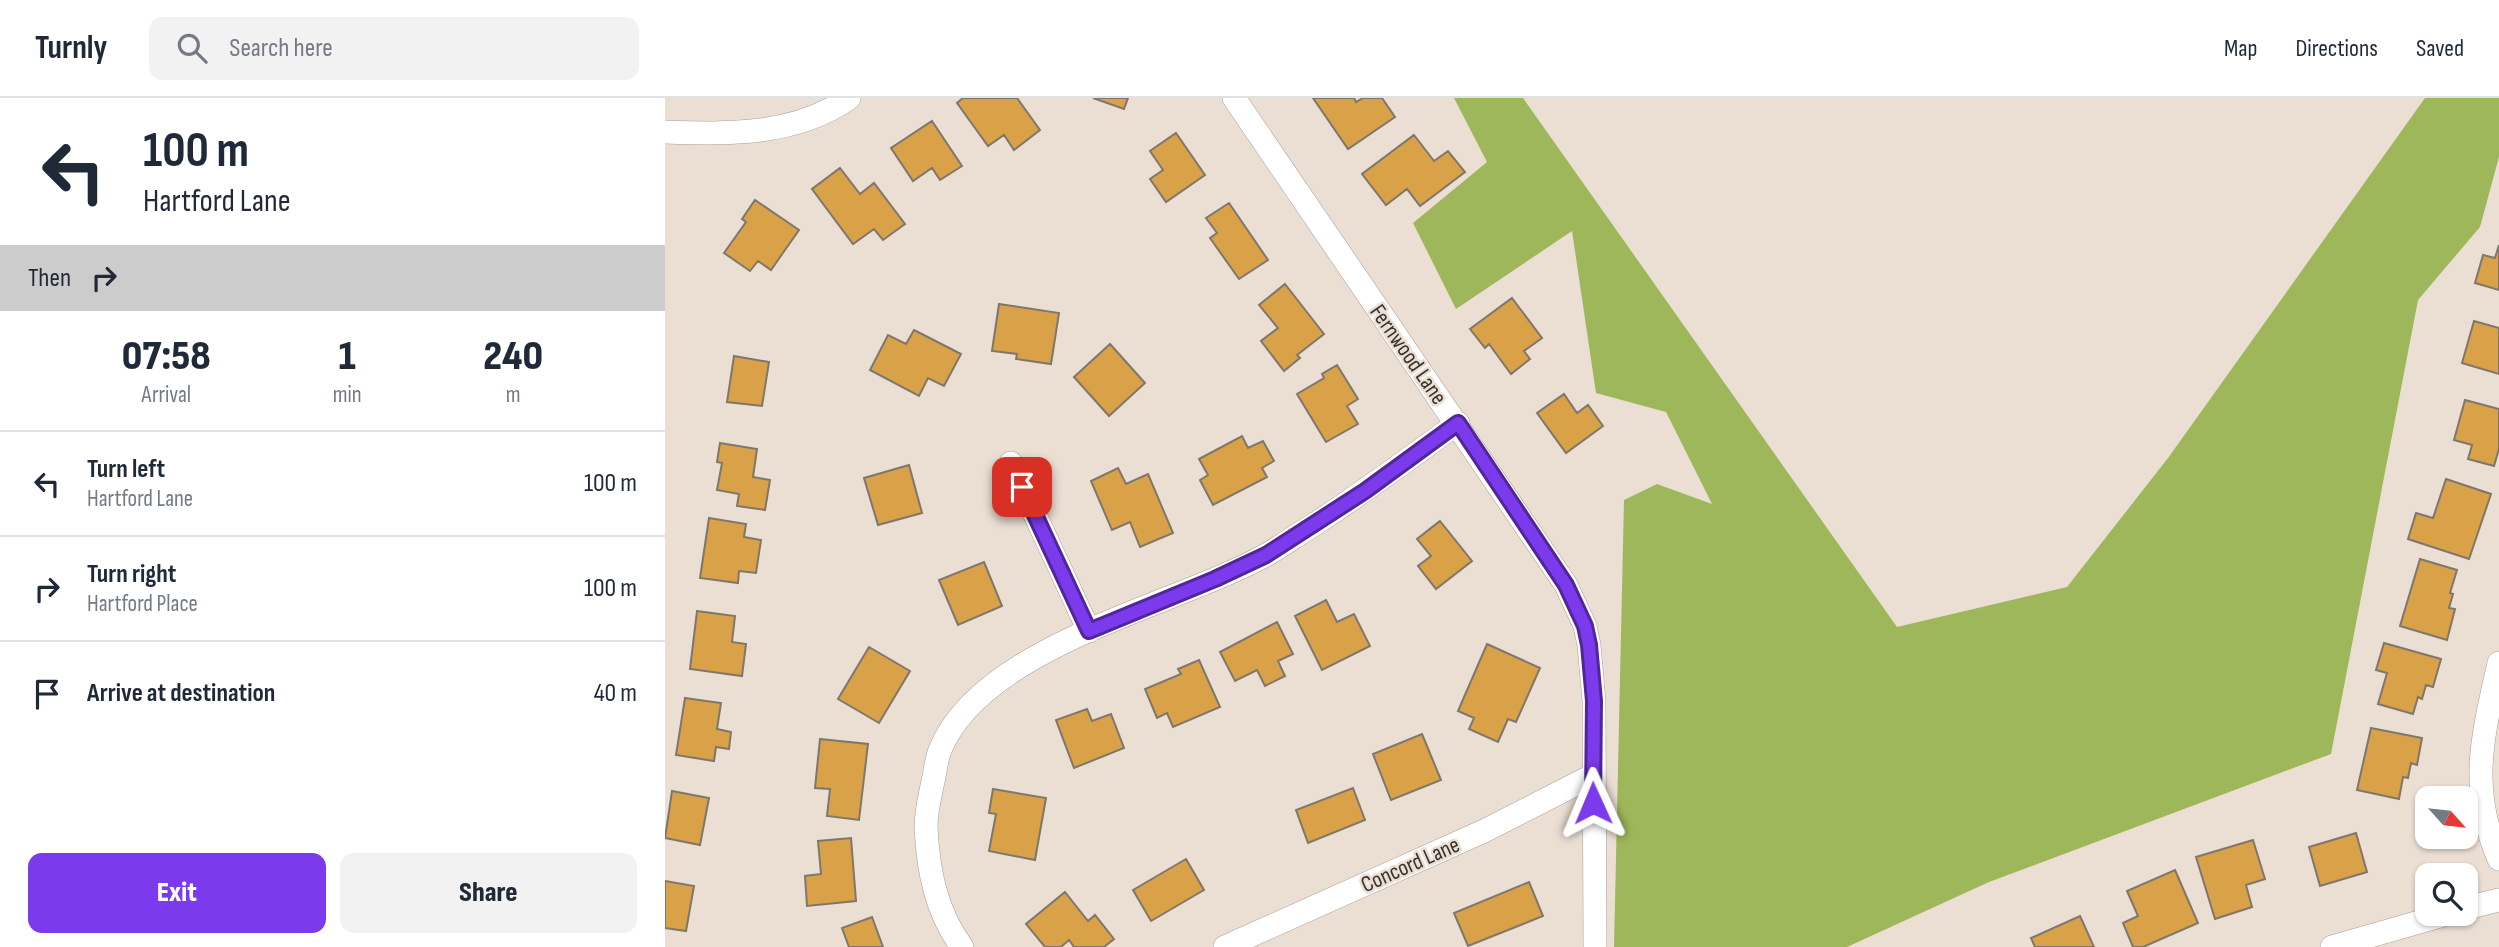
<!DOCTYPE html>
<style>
body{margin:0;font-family:"Sofia Sans Condensed",sans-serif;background:#f2f2f3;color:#1f2937;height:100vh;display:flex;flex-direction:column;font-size:26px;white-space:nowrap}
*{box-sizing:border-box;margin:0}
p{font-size:23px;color:#747a83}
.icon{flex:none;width:38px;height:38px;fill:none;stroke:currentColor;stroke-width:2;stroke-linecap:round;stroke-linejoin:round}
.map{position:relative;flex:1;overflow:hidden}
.sheet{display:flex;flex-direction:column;background:#fff;width:665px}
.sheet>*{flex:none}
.guide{background:#fff;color:#1f2937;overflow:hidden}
.needle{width:46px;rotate:117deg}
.tools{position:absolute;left:1750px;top:688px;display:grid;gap:14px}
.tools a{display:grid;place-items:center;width:63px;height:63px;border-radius:14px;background:#fff;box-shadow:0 2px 5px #0004;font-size:35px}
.pin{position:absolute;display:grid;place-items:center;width:60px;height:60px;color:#fff;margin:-30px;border-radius:14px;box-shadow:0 4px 10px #0006}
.me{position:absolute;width:77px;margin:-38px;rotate:359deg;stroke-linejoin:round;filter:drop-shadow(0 0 5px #0008)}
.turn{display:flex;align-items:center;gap:24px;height:147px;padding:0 28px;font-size:32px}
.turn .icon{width:91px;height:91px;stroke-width:2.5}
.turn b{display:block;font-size:49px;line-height:60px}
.then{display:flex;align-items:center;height:66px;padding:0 28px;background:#0003;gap:14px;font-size:26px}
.eta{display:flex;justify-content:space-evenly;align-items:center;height:119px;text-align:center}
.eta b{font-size:42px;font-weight:800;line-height:49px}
.button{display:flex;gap:14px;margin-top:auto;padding:14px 28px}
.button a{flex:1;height:80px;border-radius:14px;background:#7c3aed;color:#fff;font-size:28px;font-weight:800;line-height:80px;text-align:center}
.button a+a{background:#f2f2f3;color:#1f2937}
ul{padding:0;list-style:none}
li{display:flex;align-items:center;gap:21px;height:105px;padding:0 28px;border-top:2px solid #e0e1e3}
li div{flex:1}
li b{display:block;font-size:26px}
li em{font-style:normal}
header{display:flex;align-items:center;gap:42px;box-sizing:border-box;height:98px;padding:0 35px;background:#fff;border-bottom:2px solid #e0e1e3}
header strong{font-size:33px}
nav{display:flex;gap:38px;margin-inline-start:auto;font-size:24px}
.search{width:490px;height:63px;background:#f2f2f3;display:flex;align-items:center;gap:18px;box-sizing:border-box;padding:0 24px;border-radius:14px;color:#747a83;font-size:26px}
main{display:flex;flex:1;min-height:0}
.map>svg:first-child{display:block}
.forest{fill:#9eb75a}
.building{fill:#d9a148;stroke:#7f776b;stroke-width:2}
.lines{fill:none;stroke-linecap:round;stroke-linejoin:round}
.minor-casing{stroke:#aa9e94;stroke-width:24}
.minor{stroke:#fff;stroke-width:23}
.route-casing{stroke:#51269a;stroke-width:18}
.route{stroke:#7c3aed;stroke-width:12}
.labels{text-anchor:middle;stroke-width:5;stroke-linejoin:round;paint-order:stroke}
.street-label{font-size:23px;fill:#36322d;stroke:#ebdfd4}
</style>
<header>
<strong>Turnly</strong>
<div class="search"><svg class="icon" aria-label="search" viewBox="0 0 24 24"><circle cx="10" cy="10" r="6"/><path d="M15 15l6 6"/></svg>Search here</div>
<nav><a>Map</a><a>Directions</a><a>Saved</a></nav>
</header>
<main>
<section class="sheet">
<div class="guide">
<div class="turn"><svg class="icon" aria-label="left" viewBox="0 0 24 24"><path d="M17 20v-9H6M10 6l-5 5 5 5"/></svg><div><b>100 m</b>Hartford Lane</div></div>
<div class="then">Then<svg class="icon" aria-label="right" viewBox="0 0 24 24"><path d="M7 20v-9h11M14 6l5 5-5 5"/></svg></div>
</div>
<div class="eta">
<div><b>07:58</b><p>Arrival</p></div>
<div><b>1</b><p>min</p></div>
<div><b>240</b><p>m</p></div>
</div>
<ul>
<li><svg class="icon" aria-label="left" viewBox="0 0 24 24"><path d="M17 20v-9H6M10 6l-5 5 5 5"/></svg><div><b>Turn left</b><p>Hartford Lane</p></div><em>100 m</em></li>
<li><svg class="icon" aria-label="right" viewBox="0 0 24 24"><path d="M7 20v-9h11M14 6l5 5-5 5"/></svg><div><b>Turn right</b><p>Hartford Place</p></div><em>100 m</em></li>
<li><svg class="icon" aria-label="arrive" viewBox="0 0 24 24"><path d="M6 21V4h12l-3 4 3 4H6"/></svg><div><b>Arrive at destination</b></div><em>40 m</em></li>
</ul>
<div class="button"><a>Exit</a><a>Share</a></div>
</section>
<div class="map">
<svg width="1834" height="849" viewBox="0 0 1834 849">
<rect width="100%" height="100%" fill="#ebdfd4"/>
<!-- forest -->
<path class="forest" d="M 789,0 L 858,0 L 1232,529 L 1402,489 L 1503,360 L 1760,0 L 1834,0 L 1834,59 L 1815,129 L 1753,202 L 1666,656 L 1324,784 L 1182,849 L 949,849 L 959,402 L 992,386 L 1047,406 L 1001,314 L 931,295 L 907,133 L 791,211 L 748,125 L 822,64 Z"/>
<!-- building -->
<path class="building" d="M 298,0 L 352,0 L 375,32 L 349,52 L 339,37 L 323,48 L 292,5 Z
M 428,0 L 463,0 L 459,11 Z
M 648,0 L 689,0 L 691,4 L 698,0 L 717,0 L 730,19 L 683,51 Z
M 267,23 L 297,68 L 275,82 L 267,70 L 248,83 L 226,50 Z
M 511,35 L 540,77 L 501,104 L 485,81 L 498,72 L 485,53 Z
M 749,37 L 769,63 L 783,53 L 800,74 L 755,108 L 742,91 L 721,107 L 697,76 Z
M 175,70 L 195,96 L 209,85 L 240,126 L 218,142 L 209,131 L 188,146 L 147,91 Z
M 90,102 L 134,132 L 106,172 L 93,163 L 85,173 L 59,155 L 81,124 L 77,121 Z
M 564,105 L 603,162 L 574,181 L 545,140 L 552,135 L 541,120 Z
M 1834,147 L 1834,192 L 1810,185 L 1818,157 L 1830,160 Z
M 620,186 L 659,236 L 632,257 L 635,260 L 619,273 L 596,243 L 613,230 L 594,207 Z
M 847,200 L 877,240 L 859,253 L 865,261 L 846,276 L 824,246 L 820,250 L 805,231 Z
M 334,206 L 394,215 L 386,266 L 351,261 L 352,256 L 327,253 Z
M 1809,223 L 1834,230 L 1834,276 L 1797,265 Z
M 249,232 L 296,256 L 279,288 L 263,280 L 254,298 L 205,272 L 223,237 L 241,246 Z
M 445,246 L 480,285 L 444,318 L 409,279 Z
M 69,258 L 104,264 L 97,308 L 62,304 Z
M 672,267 L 693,301 L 682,308 L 693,326 L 661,344 L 632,296 L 659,280 L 657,276 Z
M 899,296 L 912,315 L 923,307 L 938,328 L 901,355 L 872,315 Z
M 1800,302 L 1834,311 L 1834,351 L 1829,368 L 1803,361 L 1807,347 L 1789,342 Z
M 577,338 L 583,350 L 598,343 L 609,363 L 597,370 L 602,379 L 548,407 L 535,382 L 543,377 L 534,361 Z
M 55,345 L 92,351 L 88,379 L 105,382 L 100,412 L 72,408 L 74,396 L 52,392 L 57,365 L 52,364 Z
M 244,367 L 257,415 L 213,427 L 199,380 Z
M 453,370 L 461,386 L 483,376 L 508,435 L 475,449 L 465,424 L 447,432 L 426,383 Z
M 1781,381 L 1826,396 L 1804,461 L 1743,441 L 1751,415 L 1768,420 Z
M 44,420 L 81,426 L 79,439 L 96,442 L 91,475 L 74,473 L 73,485 L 35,480 Z
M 775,423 L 807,463 L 771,491 L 753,468 L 766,458 L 752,441 Z
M 1755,461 L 1792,472 L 1785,495 L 1788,496 L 1784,510 L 1790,511 L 1782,542 L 1735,528 Z
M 319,464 L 337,508 L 293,527 L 274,482 Z
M 661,502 L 672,524 L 689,516 L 705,548 L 657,572 L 630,518 Z
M 32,513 L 70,518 L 67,544 L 81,546 L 77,578 L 25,571 Z
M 612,524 L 628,556 L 613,563 L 620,578 L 600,588 L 592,572 L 570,583 L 555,554 Z
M 1719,545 L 1776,561 L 1768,589 L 1761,587 L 1757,601 L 1753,599 L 1748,616 L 1713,606 L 1722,575 L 1711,572 Z
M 822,546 L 875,570 L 851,624 L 843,621 L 833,644 L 804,631 L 809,620 L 793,613 Z
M 204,549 L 245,573 L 214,625 L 173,601 Z
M 534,562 L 555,609 L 508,629 L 502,615 L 492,620 L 480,591 L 516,576 L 513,571 Z
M 20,600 L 56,605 L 52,631 L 66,634 L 64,651 L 51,649 L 49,663 L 11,657 Z
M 422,611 L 427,623 L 446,616 L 459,650 L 409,670 L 391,622 Z
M 1706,630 L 1757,640 L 1752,667 L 1746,665 L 1743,680 L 1738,679 L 1734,701 L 1692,692 Z
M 757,636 L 776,682 L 726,702 L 708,656 Z
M 155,641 L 203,646 L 194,722 L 162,718 L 165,691 L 150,690 Z
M 688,690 L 700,722 L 643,745 L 631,712 Z
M 328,691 L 381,700 L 370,762 L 324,753 L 331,716 L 324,715 Z
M 7,693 L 44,700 L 35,747 L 0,740 Z
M 1691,735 L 1702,774 L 1655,788 L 1644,749 Z
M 186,740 L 191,803 L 142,808 L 140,778 L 156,776 L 153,743 Z
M 1588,742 L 1600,781 L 1581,787 L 1587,809 L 1550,821 L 1531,759 Z
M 521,761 L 539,792 L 486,823 L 468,792 Z
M 1510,772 L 1533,825 L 1478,849 L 1468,849 L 1458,825 L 1473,818 L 1462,793 Z
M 0,783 L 29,788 L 21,833 L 0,830 Z
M 864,784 L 878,818 L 803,848 L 789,815 Z
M 400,794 L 423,823 L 430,817 L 449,841 L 439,849 L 409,849 L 404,842 L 396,849 L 380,849 L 361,826 Z
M 1415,818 L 1429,849 L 1370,849 L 1366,840 Z
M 207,819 L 218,849 L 184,849 L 177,830 Z"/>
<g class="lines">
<!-- minor casing -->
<g class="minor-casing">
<path id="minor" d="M 569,0 L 901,487 L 920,528 L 924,547 L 929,603 L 930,849
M 0,34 C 63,36 130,38 184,0
M 346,365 L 424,533
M 1834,565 C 1818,637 1803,689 1834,761
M 1801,810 L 1834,802
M 297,849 C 271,814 263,772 261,729 C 261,715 264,702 267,688 C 270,676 271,662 275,652 C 317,548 509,508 601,457 C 617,448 633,436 650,426 C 699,394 745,360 793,325
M 560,849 L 819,733 L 927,678
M 1667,849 L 1782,816"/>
</g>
<!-- minor -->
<use href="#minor" class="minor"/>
</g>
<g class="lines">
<!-- route casing -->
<g class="route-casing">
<path id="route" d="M 357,389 L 424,533 L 550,481 L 601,457 L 700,393 L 793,325 L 901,487 L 920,528 L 924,547 L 929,603 L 928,705"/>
</g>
<!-- route -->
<use href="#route" class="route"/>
</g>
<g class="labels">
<!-- street labels -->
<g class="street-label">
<text transform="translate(744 256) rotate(55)" y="8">Fernwood Lane</text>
<text transform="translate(745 766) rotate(-24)" y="8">Concord Lane</text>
</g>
</g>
</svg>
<div class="tools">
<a><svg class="needle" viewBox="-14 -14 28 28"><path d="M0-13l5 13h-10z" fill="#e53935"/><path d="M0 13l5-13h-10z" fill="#747a83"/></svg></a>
<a><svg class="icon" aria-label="search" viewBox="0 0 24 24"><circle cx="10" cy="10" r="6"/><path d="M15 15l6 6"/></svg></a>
</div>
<div class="pin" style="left:357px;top:389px;background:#d93025"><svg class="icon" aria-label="arrive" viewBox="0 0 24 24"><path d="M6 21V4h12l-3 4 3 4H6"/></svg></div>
<svg class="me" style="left:928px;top:705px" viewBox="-20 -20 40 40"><path d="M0-17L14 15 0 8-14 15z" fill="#7c3aed" stroke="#fff" stroke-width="4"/></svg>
</div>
</main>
